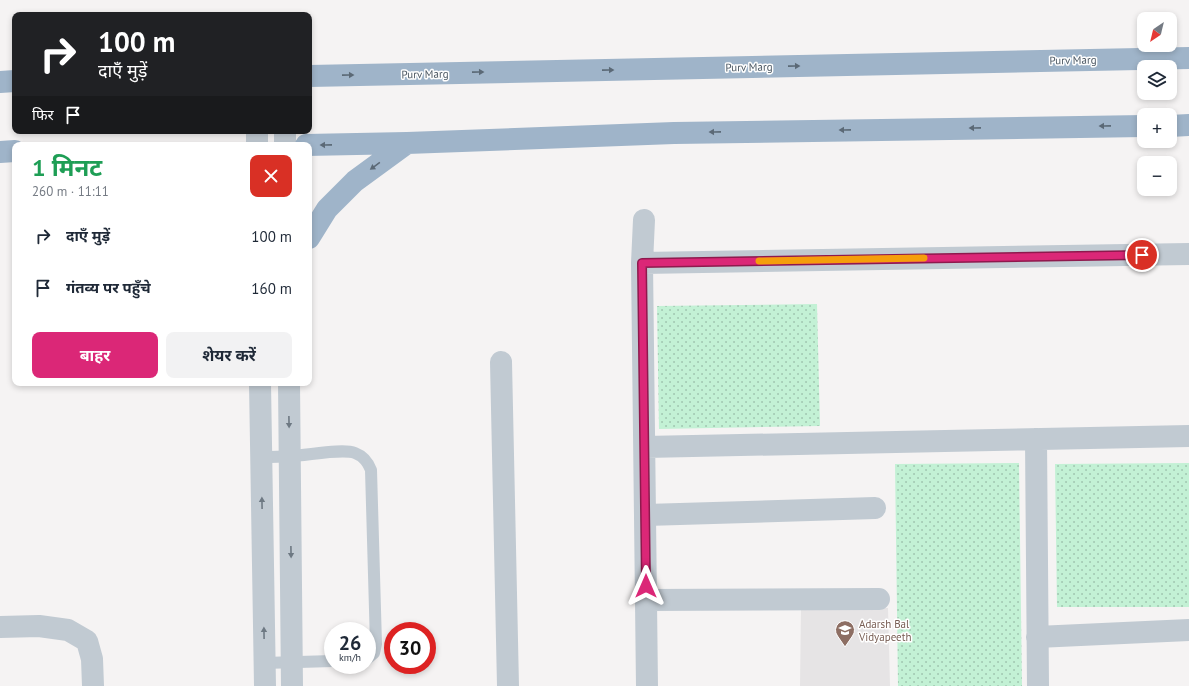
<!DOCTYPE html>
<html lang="hi">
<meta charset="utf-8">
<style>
body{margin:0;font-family:"PT Sans","Noto Sans Devanagari",sans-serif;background:#f2f2f3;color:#1f2937;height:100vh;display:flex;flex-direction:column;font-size:15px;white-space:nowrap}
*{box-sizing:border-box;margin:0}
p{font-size:13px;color:#747a83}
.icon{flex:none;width:22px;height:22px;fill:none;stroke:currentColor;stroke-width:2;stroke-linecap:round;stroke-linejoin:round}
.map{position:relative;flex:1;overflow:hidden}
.sheet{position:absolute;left:12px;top:142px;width:300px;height:244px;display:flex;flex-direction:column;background:#fff;border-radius:8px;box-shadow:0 2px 6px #0003}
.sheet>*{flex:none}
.hud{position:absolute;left:12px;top:12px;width:300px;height:122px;border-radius:8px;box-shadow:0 2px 6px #0003;background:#202124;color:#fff;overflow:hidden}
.needle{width:26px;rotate:215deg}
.fabs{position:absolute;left:1137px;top:12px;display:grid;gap:8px}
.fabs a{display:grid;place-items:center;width:40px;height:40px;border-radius:8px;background:#fff;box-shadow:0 2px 6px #0003;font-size:20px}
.speed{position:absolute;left:324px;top:622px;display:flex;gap:8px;font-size:20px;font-weight:700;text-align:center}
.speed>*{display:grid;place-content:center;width:52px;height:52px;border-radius:50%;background:#fff;box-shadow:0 2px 6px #0003;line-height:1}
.speed small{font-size:10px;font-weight:400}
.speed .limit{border:6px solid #d22;background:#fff;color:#111}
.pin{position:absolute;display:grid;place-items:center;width:34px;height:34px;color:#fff;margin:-17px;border:2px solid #fff;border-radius:50%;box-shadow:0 1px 4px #0007}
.me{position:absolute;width:44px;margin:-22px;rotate:0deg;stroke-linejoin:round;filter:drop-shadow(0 0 3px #0008)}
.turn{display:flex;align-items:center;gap:14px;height:84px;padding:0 20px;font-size:18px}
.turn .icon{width:52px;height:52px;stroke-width:2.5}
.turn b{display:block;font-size:28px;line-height:34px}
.then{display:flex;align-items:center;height:38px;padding:0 20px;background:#0003;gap:8px;font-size:15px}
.round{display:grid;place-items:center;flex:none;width:42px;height:42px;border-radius:8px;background:#f2f2f3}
.overview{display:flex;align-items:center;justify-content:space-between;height:68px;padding:0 20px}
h1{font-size:24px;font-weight:700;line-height:30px;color:#1e9e55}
.primary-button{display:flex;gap:8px;margin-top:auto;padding:8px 20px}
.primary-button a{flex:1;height:46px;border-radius:8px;background:#db2777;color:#fff;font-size:16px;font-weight:700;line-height:46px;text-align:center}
.primary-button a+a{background:#f2f2f3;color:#1f2937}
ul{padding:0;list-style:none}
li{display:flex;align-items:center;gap:12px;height:52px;padding:0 20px}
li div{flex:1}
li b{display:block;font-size:15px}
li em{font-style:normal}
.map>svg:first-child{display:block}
.education{fill:#e6e4e5}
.park{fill:url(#park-dots)}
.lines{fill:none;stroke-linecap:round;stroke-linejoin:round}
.service{stroke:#c1cad2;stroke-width:12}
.minor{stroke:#c1cad2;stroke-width:22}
.tertiary{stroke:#c1cad2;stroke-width:22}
.trunk{stroke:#9fb4c9;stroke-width:22}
.oneway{fill:#5b6976}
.oneway2{fill:#6e7983}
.route-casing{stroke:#8e194d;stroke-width:10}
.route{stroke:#db2777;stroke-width:7}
.slow{stroke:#f59e0b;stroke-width:7}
.labels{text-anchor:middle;stroke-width:3;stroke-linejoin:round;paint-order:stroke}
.street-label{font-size:11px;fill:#4a5661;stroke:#fff}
.education-label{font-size:11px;fill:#785e54;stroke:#fff;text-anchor:start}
</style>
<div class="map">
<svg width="1189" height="686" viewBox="0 0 1189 686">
<defs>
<pattern id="park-dots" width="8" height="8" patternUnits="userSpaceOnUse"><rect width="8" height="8" fill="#c3f1d5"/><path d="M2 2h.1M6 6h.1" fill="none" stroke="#a0c6b0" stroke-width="1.8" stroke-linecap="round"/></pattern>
</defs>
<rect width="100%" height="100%" fill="#f5f3f3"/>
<!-- education -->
<path class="education" d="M 801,608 L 888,608 L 890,686 L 800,686 Z"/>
<!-- park -->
<path class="park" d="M 817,304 L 820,426 L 659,429 L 657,306 Z
M 1019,463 L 1022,686 L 898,686 L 895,464 Z
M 1189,463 L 1189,607 L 1057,607 L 1055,464 Z"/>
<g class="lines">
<!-- service -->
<path class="service" d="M 261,457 C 271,457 280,457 290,456 C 305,456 342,448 355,453 C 363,456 368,462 371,470 L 376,644 L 374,653 L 367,659
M 264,663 L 333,661"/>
<!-- minor -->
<path class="minor" d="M 644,220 L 642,263 L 647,686
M 642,263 L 1189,254
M 501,362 L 508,686
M 1036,439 L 1038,686
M 645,447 L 1189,436
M 646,515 L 875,508
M 646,600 L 879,599
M 0,627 L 39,626 L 68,630 L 87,641 L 92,659 L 93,686
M 1037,637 L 1189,630"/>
<!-- tertiary -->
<path class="tertiary" d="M 257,131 L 257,145
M 285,145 L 285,131
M 260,383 L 265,686
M 289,383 L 292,686"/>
<!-- trunk -->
<path class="trunk" d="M 309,76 L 1189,58
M 0,82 L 15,81
M 1170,126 L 1189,125
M 306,145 L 407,143 L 674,133 L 1144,126
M 0,152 L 15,151
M 309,238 L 327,209 L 355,181 L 407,143"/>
</g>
<!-- one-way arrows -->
<defs><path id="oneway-solid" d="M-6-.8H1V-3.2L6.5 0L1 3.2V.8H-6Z"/></defs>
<g class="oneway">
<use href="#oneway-solid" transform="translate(794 66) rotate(-1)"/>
<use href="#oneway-solid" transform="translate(608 70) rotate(-1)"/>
<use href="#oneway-solid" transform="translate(478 72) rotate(-1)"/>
<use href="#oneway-solid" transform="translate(348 75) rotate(-1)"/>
<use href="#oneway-solid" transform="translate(1105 126) rotate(179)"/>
<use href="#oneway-solid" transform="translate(975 128) rotate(179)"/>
<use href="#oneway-solid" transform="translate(845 130) rotate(179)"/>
<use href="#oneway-solid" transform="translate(715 132) rotate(179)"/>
<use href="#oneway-solid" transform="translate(326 145) rotate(179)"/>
<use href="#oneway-solid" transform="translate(375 166) rotate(144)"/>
</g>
<g class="oneway2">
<use href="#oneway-solid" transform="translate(289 422) rotate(89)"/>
<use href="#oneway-solid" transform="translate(262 503) rotate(-91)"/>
<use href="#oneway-solid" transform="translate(291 552) rotate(89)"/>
<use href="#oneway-solid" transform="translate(264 633) rotate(-91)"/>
</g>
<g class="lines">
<!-- route casing -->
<g class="route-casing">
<path id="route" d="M 646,586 L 642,263 L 1142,255"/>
</g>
<!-- route -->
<use href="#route" class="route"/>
<!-- slow -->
<path class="slow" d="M 759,261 L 924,258"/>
</g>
<!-- icons -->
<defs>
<g id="school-pin" transform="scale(1)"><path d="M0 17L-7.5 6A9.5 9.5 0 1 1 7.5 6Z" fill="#8d6e63" stroke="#fff"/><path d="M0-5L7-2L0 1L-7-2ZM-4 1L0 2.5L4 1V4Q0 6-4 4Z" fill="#fff"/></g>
</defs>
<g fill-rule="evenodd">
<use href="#school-pin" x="845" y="630"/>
</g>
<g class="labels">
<!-- street labels -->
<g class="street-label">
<text transform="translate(1073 60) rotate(-1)" y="4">Purv Marg</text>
<text transform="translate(749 67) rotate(-1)" y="4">Purv Marg</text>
<text transform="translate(425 74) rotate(-1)" y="4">Purv Marg</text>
</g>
<!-- education labels -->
<g class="education-label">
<text x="859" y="628">Adarsh Bal<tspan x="859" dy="13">Vidyapeeth</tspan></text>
</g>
</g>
</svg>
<div class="fabs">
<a><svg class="needle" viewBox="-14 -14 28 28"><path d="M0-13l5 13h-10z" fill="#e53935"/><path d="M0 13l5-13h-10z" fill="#747a83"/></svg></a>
<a><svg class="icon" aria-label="layers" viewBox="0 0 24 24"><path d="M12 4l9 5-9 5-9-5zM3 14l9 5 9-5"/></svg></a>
<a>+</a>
<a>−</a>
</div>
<div class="speed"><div>26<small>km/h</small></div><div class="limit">30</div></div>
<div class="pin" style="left:1142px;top:255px;background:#d93025"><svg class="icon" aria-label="arrive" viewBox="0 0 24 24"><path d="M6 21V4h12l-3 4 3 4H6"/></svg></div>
<svg class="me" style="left:646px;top:586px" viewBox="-20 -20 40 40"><path d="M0-17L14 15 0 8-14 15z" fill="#db2777" stroke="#fff" stroke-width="4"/></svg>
<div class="hud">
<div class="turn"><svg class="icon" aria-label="right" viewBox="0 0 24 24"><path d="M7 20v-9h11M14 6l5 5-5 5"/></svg><div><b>100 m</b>दाएँ मुड़ें</div></div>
<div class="then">फिर<svg class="icon" aria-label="arrive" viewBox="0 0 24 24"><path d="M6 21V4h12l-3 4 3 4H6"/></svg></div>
</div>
<section class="sheet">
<div class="overview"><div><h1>1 मिनट</h1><p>260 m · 11:11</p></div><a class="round" style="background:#d93025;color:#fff"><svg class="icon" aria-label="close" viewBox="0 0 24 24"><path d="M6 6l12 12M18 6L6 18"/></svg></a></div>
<ul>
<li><svg class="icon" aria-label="right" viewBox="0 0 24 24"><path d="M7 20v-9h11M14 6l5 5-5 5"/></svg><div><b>दाएँ मुड़ें</b></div><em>100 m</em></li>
<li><svg class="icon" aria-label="arrive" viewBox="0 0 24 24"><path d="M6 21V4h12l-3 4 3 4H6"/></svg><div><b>गंतव्य पर पहुँचे</b></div><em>160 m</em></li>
</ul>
<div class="primary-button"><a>बाहर</a><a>शेयर करें</a></div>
</section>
</div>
